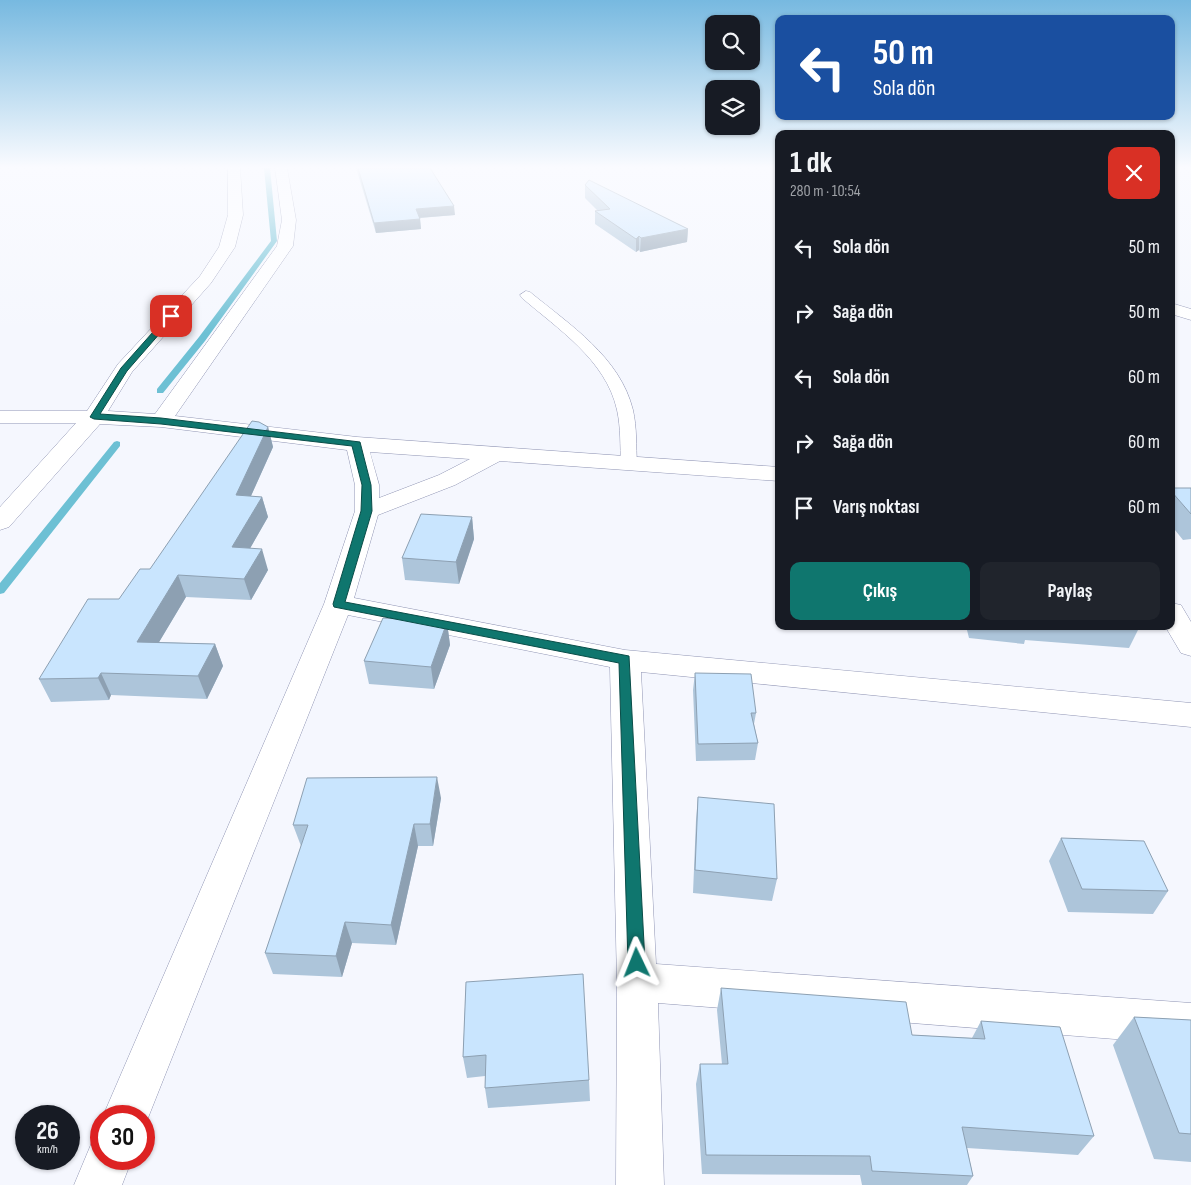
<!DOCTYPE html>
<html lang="tr">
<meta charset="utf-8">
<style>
body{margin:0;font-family:"Sofia Sans Condensed",sans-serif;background:#20242c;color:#f1f3f6;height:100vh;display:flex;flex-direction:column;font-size:19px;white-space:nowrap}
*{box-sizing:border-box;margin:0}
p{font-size:16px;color:#9ea1a6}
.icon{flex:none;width:28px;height:28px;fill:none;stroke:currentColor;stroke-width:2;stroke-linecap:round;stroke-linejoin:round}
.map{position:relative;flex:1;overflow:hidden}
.side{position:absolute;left:775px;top:130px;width:400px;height:500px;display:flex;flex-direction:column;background:#171b24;border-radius:10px;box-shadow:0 1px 4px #0004}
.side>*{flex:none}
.top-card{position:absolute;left:775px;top:15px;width:400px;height:105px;border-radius:10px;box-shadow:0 1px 4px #0004;background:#1a4fa0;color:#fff;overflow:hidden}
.buttons{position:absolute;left:705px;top:15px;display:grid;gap:10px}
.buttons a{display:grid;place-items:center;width:55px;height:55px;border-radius:10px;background:#171b24;box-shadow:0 1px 4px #0004;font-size:25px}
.speed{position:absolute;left:15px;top:1105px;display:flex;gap:10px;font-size:25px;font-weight:700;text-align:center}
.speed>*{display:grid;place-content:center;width:65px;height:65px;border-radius:50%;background:#171b24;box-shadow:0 1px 4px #0004;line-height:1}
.speed small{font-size:12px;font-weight:400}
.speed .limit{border:8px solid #d22;background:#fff;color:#111}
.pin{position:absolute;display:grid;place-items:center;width:42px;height:42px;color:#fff;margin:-21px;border-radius:10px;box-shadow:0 2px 8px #0006}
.me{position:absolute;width:55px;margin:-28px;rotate:358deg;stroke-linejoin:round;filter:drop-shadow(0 0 4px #0008)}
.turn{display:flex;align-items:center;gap:18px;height:105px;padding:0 15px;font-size:22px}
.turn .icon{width:65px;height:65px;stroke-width:2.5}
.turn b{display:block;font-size:35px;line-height:42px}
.round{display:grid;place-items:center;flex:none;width:52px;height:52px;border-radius:10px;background:#20242c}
.summary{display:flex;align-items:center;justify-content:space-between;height:85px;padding:0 15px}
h1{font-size:30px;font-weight:700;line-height:38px}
.button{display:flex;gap:10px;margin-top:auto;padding:10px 15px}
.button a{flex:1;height:58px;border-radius:10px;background:#0f766e;color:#fff;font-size:20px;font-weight:700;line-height:58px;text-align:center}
.button a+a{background:#20242c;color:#f1f3f6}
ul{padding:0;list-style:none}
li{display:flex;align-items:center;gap:15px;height:65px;padding:0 15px}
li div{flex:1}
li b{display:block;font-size:19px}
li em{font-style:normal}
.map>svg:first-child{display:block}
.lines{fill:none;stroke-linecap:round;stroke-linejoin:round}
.stream{fill:#6dc0d4;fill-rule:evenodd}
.lane-casing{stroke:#9095b4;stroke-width:1}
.street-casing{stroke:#9095b4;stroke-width:1}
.lane{fill:#fff;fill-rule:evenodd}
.street{fill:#fff;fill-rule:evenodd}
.wall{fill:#adc5da}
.shaded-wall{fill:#8da0b2}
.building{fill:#c9e5fe;stroke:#8da0b2}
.route{fill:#0f766e;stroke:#0a4d48}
</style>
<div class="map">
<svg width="1191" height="1185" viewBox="0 0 1191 1185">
<rect width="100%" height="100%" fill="#f5f7fe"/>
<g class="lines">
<!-- stream -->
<path class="stream" d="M 264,168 L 270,168 L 277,241 L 205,341 L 163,393 L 157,393 L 157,389 L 199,337 L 271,241 Z
M 117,441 L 120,442 L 120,446 L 4,593 L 0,594 L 0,583 L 114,442 Z"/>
<!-- lane casing -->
<g class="lane-casing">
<path id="lane" d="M 526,291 L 530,292 C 570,325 620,357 633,410 C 637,428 636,446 637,464 L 635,468 L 623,468 L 621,464 C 620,446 621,428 617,410 C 606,360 558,329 522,298 L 520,295 Z"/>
</g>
<!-- street casing -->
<g class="street-casing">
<path id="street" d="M 228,168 L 240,168 L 243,215 L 235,247 L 211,283 L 132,372 L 108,411 L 155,414 L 277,246 L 282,220 L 275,168 L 287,168 L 296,220 L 293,246 L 175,416 L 357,437 L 779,467 L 779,481 L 500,461 L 455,485 L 378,515 L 354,598 L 625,650 L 1191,703 L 1191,727 L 641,672 L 656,964 L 1191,1003 L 1191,1045 L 658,1003 L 664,1185 L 616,1185 L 617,982 L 610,667 L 348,615 L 144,1128 L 144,1116 L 103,1116 L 324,604 L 355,511 L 355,485 L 347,450 L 161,427 L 100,424 L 9,527 L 0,530 L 0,507 L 76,423 L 0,423 L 0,411 L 87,411 L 118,364 L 200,276 L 219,247 L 228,215 ZM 370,452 L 470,459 L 439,475 L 379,498 L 379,485 Z
M 1171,303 L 1191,309 L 1191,320 L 1171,314 Z
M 1171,603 L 1181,605 L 1191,622 L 1191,656 L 1181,653 L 1165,626 L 1171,626 Z
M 101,1139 L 101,1159 L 132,1159 L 122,1185 L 74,1185 L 92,1142 Z"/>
</g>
<!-- lane -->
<use href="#lane" class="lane"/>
<!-- street -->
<use href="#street" class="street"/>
</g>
<!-- wall -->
<path class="wall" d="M 356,168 L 430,168 L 455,215 L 420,218 L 421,229 L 376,233 Z
M 585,185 L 688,229 L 687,242 L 640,252 L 639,250 L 636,252 L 595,224 L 595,211 L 598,211 L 585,198 Z
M 268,427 L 273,447 L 251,496 L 262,497 L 268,517 L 250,548 L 268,570 L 251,600 L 186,597 L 159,642 L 215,644 L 223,666 L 207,699 L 111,695 L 109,700 L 51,702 L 39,679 L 150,569 Z
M 1171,488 L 1191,488 L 1191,539 L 1183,540 L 1171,525 Z
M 472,517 L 474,539 L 459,584 L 405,580 L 402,558 Z
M 447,622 L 450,645 L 434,689 L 369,684 L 364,661 Z
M 966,626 L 1140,626 L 1129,648 L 1025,640 L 1024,644 L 969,638 Z
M 695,673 L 756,713 L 754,724 L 758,743 L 755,760 L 696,761 L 693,690 Z
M 698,797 L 777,879 L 772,901 L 693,893 L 696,820 Z
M 441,798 L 433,846 L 418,846 L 396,945 L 352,943 L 342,977 L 273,974 L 265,953 L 301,846 L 293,825 Z
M 1061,838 L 1168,891 L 1153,914 L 1068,912 L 1049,861 Z
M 466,982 L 589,1080 L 590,1101 L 488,1108 L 485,1088 L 485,1076 L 467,1078 L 463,1057 Z
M 721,988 L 912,1035 L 972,1038 L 981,1021 L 1094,1136 L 1078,1155 L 967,1148 L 973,1176 L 967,1185 L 862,1185 L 860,1175 L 702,1174 L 696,1084 L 700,1064 L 722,1064 L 717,1010 Z
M 1134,1017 L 1191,1020 L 1191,1162 L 1154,1159 L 1113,1045 Z"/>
<!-- shaded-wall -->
<path class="shaded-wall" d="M 454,206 L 455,215 L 417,218 L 416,209 Z
M 420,219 L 421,229 L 376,233 L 374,223 Z
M 688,229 L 687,242 L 640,252 L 641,238 Z
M 639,236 L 639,250 L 636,252 L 636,239 Z
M 268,427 L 273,447 L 242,516 L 236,495 Z
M 262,497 L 268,517 L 239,568 L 232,547 Z
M 472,517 L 474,539 L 459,584 L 456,562 Z
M 262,549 L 268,570 L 251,600 L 244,579 Z
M 178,575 L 186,597 L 146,664 L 137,642 Z
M 447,622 L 450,645 L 434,689 L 431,667 Z
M 215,644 L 223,666 L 207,699 L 198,676 Z
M 101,673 L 111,695 L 109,700 L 98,678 Z
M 437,777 L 441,798 L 433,846 L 430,824 Z
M 414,824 L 418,846 L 396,945 L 391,925 Z
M 345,922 L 352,943 L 342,977 L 336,956 Z"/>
<!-- building -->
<path class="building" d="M 358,168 L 430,168 L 454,206 L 416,209 L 420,219 L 374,223 Z
M 589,180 L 688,229 L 641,238 L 639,236 L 636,239 L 595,211 L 610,209 L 585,185 Z
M 252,421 L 259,422 L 268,427 L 236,495 L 262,497 L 232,547 L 262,549 L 244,579 L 178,575 L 137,642 L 215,644 L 198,676 L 101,673 L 98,678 L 39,679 L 88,599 L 119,599 L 140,569 L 150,569 Z
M 1171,488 L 1191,488 L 1191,514 L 1171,491 Z
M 421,514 L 472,517 L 456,562 L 402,558 Z
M 383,618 L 447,622 L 431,667 L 364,661 Z
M 695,673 L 751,674 L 756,713 L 751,713 L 758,743 L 698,744 Z
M 437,777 L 430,824 L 414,824 L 391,925 L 345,922 L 336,956 L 265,953 L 308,825 L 293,825 L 307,778 Z
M 698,797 L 774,804 L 777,879 L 695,870 Z
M 1061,838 L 1144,841 L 1168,891 L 1082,889 Z
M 583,974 L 589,1080 L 485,1088 L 486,1055 L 463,1057 L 466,982 Z
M 721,988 L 906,1002 L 912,1035 L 985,1039 L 981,1021 L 1060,1027 L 1094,1136 L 962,1127 L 973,1176 L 872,1171 L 870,1156 L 706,1155 L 700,1064 L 728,1064 Z
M 1134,1017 L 1191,1020 L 1191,1134 L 1179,1133 Z"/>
<!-- sky -->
<linearGradient id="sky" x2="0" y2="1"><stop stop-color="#77b9e0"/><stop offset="0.5" stop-color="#fafbff"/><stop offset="1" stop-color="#fafbff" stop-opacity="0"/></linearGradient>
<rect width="1191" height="334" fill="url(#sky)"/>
<!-- route -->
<path class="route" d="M 169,314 L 175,316 L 127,371 L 100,414 L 161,418 L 360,442 L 371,485 L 372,511 L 345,602 L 629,656 L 645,963 L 643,968 L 637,971 L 631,968 L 628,963 L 619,663 L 334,607 L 333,604 L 361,511 L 362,485 L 352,446 L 161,424 L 94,419 L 90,417 L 121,368 Z"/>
</svg>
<div class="buttons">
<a><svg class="icon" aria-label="search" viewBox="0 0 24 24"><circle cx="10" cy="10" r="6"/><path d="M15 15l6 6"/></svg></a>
<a><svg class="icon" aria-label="layers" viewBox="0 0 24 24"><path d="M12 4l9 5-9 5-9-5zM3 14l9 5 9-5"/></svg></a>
</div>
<div class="speed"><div>26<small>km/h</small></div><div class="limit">30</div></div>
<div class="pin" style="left:171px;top:316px;background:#d93025"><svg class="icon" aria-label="arrive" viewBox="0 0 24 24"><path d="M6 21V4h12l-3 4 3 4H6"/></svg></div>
<svg class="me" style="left:637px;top:963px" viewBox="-20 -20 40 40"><path d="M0-17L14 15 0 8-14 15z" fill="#0f766e" stroke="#fff" stroke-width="4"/></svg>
<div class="top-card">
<div class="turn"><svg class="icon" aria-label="left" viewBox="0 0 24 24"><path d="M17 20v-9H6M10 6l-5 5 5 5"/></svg><div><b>50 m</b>Sola dön</div></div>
</div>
<section class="side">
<div class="summary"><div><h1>1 dk</h1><p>280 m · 10:54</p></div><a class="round" style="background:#d93025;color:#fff"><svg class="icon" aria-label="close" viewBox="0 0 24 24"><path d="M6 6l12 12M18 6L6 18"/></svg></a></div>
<ul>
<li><svg class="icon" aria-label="left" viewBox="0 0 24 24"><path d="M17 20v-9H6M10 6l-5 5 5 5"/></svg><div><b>Sola dön</b></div><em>50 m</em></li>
<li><svg class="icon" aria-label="right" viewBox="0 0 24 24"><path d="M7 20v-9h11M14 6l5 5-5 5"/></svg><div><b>Sağa dön</b></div><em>50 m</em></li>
<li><svg class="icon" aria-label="left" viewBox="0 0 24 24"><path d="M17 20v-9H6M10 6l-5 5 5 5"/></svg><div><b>Sola dön</b></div><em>60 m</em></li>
<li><svg class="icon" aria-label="right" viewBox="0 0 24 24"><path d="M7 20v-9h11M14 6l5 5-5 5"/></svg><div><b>Sağa dön</b></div><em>60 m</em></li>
<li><svg class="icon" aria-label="arrive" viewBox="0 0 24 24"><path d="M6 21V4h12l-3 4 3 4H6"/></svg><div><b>Varış noktası</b></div><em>60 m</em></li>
</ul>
<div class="button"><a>Çıkış</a><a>Paylaş</a></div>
</section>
</div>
